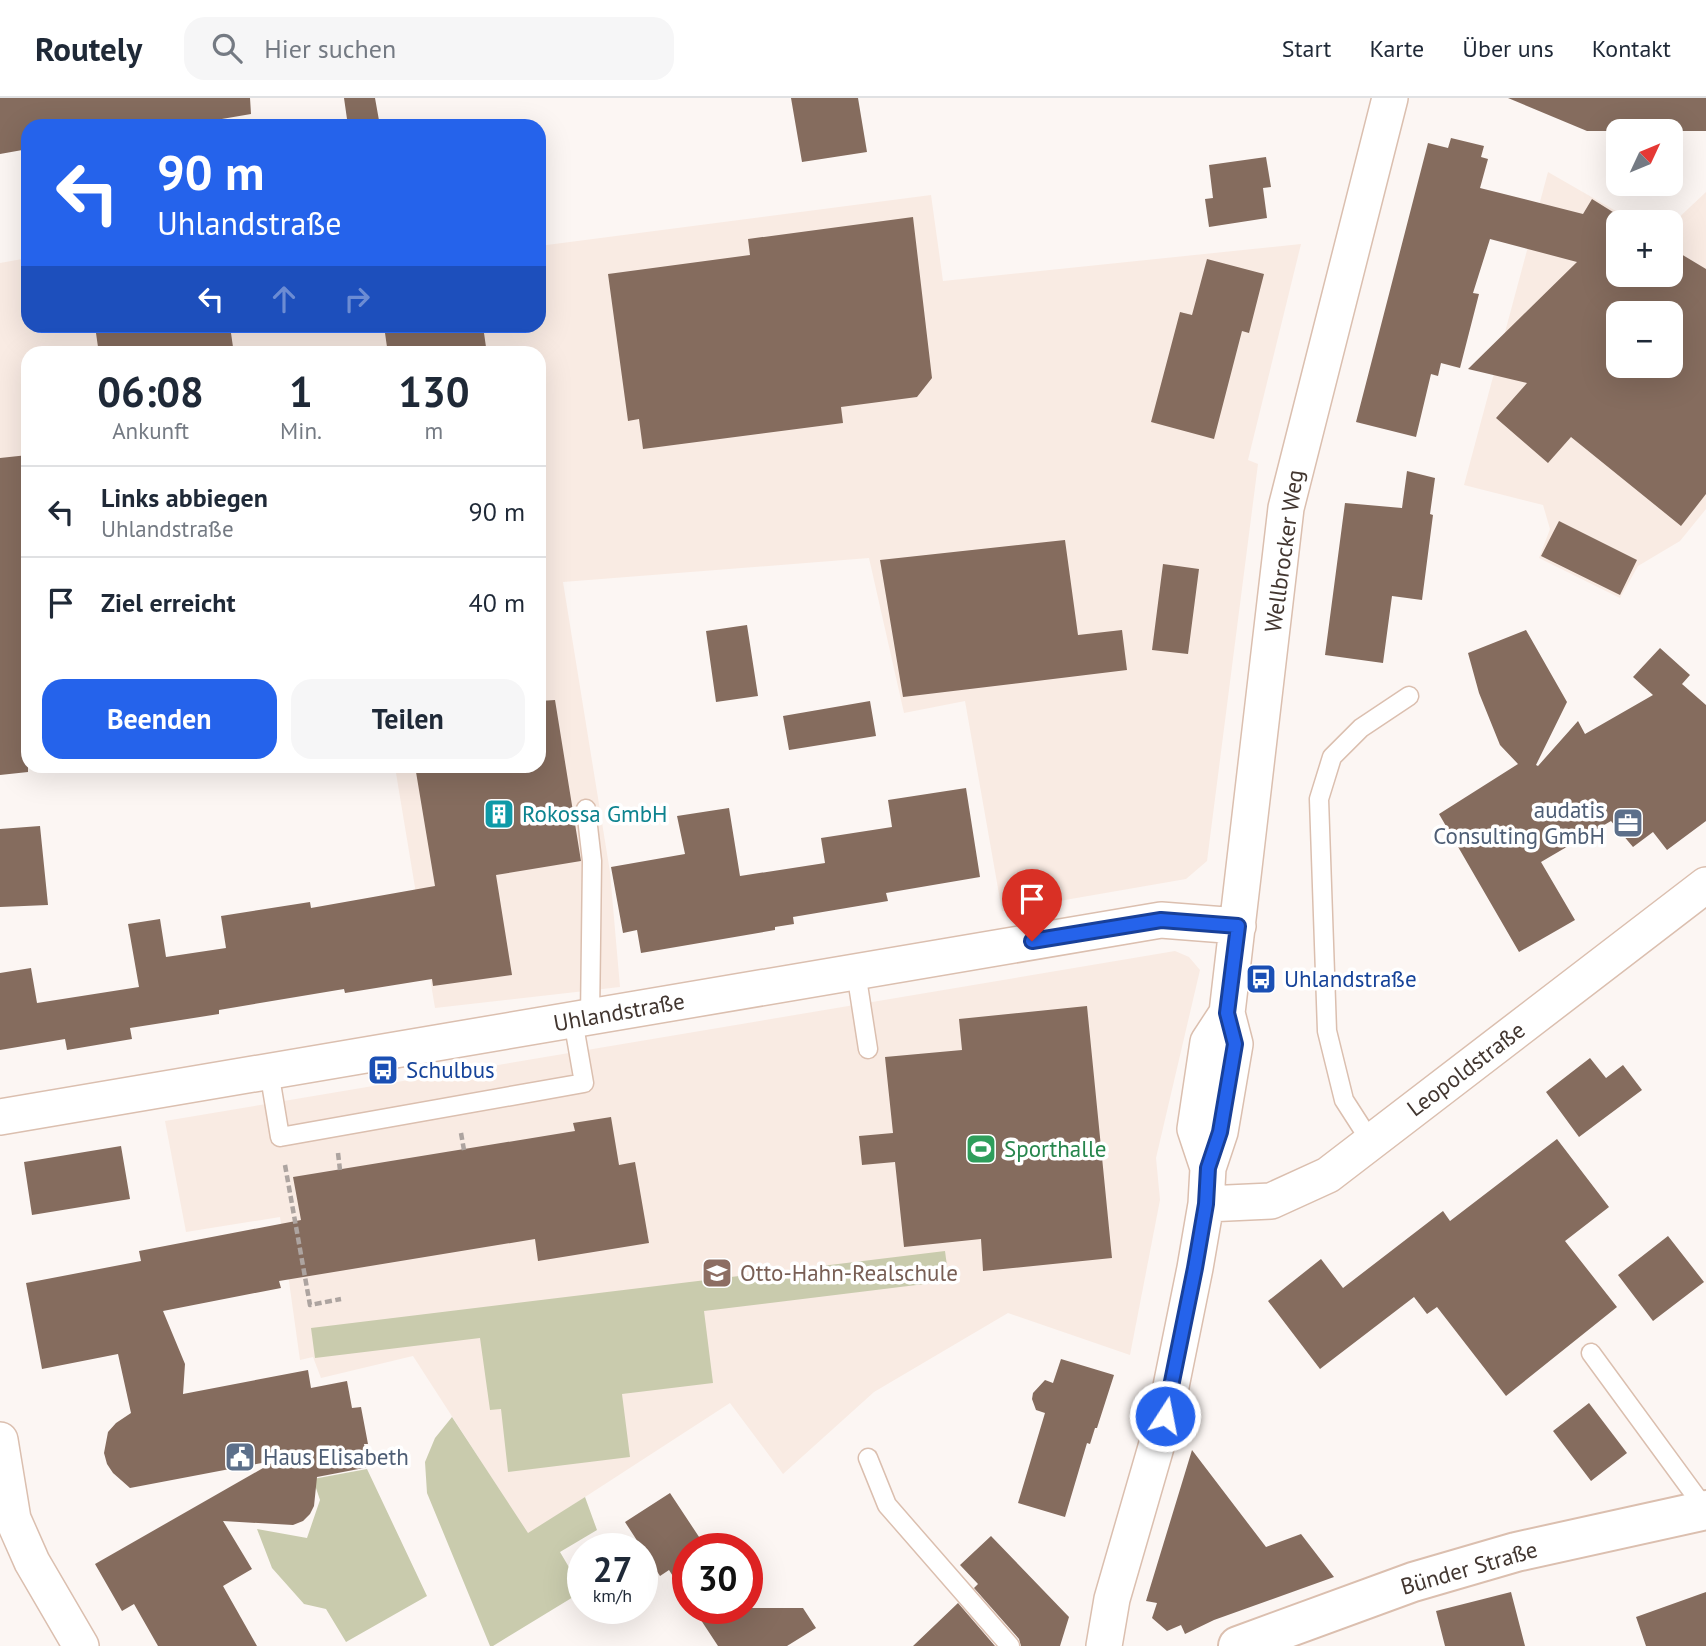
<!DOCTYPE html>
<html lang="de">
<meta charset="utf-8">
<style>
body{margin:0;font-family:"PT Sans",sans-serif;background:#f6f6f7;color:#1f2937;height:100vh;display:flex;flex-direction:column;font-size:26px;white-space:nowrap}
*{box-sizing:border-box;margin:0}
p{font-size:23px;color:#747a83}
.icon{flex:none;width:38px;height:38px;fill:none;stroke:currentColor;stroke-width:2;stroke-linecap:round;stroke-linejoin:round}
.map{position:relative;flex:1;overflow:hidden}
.details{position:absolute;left:21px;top:248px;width:525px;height:427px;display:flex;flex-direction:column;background:#fff;border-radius:21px;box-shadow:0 7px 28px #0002}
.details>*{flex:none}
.hud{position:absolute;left:21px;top:21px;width:525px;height:214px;border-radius:21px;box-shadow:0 7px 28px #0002;background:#2563eb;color:#fff;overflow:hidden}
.needle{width:46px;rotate:46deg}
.tools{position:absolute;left:1606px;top:21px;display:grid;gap:14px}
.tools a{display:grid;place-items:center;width:77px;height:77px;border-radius:14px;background:#fff;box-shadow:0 7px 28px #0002;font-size:35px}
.speed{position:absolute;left:567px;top:1435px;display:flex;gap:14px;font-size:35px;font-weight:700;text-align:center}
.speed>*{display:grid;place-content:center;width:91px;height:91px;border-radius:50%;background:#fff;box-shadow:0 7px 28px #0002;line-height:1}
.speed small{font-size:18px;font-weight:400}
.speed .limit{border:10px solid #d22;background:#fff;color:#111}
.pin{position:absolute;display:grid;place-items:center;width:60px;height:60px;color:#fff;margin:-72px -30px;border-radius:50% 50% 50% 0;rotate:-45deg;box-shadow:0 0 7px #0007}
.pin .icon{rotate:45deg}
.me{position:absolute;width:77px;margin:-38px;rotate:11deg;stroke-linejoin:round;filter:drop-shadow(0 0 5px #0008)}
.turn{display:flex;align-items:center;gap:24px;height:147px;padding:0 21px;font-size:32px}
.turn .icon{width:91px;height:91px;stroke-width:2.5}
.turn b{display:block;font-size:49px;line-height:60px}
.lanes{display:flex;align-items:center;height:66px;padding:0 21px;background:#0003;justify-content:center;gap:35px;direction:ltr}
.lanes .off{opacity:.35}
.eta{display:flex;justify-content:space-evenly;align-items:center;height:119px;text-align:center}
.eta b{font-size:42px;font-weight:600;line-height:49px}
.action{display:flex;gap:14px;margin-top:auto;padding:14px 21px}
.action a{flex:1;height:80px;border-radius:21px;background:#2563eb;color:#fff;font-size:28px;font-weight:600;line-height:80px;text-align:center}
.action a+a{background:#f6f6f7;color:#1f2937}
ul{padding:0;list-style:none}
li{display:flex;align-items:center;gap:21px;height:91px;padding:0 21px;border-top:2px solid #e0e1e3}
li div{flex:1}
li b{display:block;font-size:26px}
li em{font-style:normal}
header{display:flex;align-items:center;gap:42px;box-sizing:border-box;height:98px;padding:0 35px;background:#fff;border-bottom:2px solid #e0e1e3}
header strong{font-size:33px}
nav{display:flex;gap:38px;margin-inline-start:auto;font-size:24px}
.search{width:490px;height:63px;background:#f6f6f7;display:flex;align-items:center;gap:18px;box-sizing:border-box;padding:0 24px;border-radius:21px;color:#747a83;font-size:26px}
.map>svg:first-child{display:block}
.built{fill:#f9ebe3;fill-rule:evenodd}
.green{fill:#c9cbad}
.building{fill:#856c5e;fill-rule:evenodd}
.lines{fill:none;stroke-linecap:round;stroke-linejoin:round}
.lane-casing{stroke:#dbbfaf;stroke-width:21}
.street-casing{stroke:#dbbfaf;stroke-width:38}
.secondary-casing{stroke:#dbbfaf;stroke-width:42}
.path{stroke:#ada4a0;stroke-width:4.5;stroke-dasharray:7 3.5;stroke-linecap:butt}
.lane{stroke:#fff;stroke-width:18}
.street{stroke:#fff;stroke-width:35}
.secondary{stroke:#fff;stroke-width:38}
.route-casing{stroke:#184099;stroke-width:18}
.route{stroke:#2563eb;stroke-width:12}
.labels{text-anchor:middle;stroke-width:7;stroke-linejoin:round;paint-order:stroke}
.street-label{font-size:23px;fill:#423630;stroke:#fff}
.service-label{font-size:23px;fill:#4e5e75;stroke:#fff;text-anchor:end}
.culture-label{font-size:23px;fill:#0d838f;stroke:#fff;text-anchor:start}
.transit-label{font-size:23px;fill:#164399;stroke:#fff;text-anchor:start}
.leisure-label{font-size:23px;fill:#27864d;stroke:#fff;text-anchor:start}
.education-label{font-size:23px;fill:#785e54;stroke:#fff;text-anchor:start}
</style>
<header>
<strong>Routely</strong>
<div class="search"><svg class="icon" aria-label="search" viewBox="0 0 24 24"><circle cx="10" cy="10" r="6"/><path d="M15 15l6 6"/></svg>Hier suchen</div>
<nav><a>Start</a><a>Karte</a><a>Über uns</a><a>Kontakt</a></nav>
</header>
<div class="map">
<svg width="1706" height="1548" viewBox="0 0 1706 1548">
<rect width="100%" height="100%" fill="#fcf6f3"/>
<!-- built -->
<path class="built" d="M 1548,74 L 1635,124 L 1619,124 L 1619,177 L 1671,177 L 1671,127 L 1706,94 L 1706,411 L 1680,443 L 1638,468 L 1620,500 L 1539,460 L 1550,431 L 1543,407 L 1464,387 ZM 1619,215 L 1671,215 L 1671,268 L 1619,268 Z
M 931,97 L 943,183 L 1301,146 L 1248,362 L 1258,366 L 1207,763 L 1186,781 L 1002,813 L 965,603 L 904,615 L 869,460 L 563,484 L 610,774 L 620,889 L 435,910 L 395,669 L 539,668 L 539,256 L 28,256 L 28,474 L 0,478 L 0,165 L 28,160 L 28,228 L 539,228 L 539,148 Z
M 1175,853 L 1189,859 L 1200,872 L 1156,1060 L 1160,1102 L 1130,1257 L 1008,1215 L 874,1294 L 783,1376 L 730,1305 L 528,1436 L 413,1258 L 321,1280 L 313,1259 L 300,1262 L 280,1119 L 186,1134 L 165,1023 Z"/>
<!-- green -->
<path class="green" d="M 945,1153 L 949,1183 L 704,1213 L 713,1285 L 622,1296 L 630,1359 L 508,1374 L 501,1311 L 490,1312 L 480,1240 L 315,1260 L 311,1230 Z
M 452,1319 L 528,1435 L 585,1399 L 597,1432 L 560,1454 L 583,1493 L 493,1548 L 490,1548 L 427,1395 L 425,1364 L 435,1340 Z
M 367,1371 L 427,1498 L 346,1544 L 326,1511 L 304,1506 L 272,1470 L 257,1431 L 307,1440 L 320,1402 L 313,1381 Z"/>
<!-- building -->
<path class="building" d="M 0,0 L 250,0 L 251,16 L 181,28 L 28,28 L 28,51 L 0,56 Z
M 344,0 L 375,0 L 380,28 L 348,28 Z
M 791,0 L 858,0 L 867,54 L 802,64 Z
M 1508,0 L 1706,0 L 1706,33 L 1587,33 Z
M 1451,40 L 1484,48 L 1481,59 L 1488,61 L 1480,90 L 1583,116 L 1592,101 L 1629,124 L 1619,124 L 1619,177 L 1671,177 L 1671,150 L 1706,171 L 1706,396 L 1681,428 L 1571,339 L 1548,365 L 1496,320 L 1527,285 L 1468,271 L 1577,164 L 1490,141 L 1473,195 L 1479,196 L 1460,270 L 1441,265 L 1438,278 L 1431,276 L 1416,339 L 1356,324 L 1428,45 L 1448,50 ZM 1619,215 L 1671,215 L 1671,268 L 1619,268 Z
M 1266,59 L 1271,89 L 1263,90 L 1267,120 L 1209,129 L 1205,101 L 1213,100 L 1209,67 Z
M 913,119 L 932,280 L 917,299 L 841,309 L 843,325 L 643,351 L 639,321 L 628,323 L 608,176 L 750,157 L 748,141 Z
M 1207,161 L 1264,176 L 1249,235 L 1242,233 L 1214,341 L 1151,324 L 1180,214 L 1192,217 Z
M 95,228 L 230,228 L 234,256 L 99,256 Z
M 384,228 L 483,228 L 487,256 L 388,256 Z
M 28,357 L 28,674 L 0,677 L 0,360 Z
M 1407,373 L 1435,380 L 1430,416 L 1433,417 L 1422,502 L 1392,498 L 1383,565 L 1325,557 L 1345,405 L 1402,410 Z
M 1559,423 L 1637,462 L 1620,497 L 1541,458 Z
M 1065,442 L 1078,537 L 1122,532 L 1127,572 L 903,599 L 880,462 Z
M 1163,466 L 1199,471 L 1188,556 L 1152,552 Z
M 747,527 L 758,598 L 716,604 L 706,533 Z
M 1526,532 L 1567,604 L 1536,667 L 1538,668 L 1578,623 L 1585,636 L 1653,597 L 1633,579 L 1660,550 L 1690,577 L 1682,586 L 1706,607 L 1706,723 L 1667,752 L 1653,734 L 1633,749 L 1611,723 L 1541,764 L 1575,822 L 1519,854 L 1439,716 L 1518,666 L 1500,647 L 1479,595 L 1468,555 Z
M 555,602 L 581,763 L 496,777 L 512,877 L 433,888 L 432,881 L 345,895 L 344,891 L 219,912 L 219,916 L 130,930 L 132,941 L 67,952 L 65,941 L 0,952 L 0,875 L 31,870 L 37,905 L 139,889 L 128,826 L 160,821 L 166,859 L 226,850 L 221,818 L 310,804 L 311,810 L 435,788 L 415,668 L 539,668 L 539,603 Z
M 870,603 L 876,638 L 789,652 L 783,618 Z
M 966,690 L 980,779 L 886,795 L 888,803 L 793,819 L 794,826 L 775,829 L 775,832 L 641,855 L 637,832 L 623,835 L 611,769 L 685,756 L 677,718 L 729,710 L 740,778 L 825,765 L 821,740 L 892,729 L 888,702 Z
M 40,728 L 48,807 L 0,809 L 0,731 Z
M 1087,908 L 1112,1160 L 983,1173 L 981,1141 L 904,1149 L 895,1064 L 862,1067 L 859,1038 L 893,1035 L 885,959 L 962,952 L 959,921 Z
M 1590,960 L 1606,980 L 1623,967 L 1642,992 L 1579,1039 L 1546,994 Z
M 611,1019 L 619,1067 L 635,1064 L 649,1145 L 538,1163 L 535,1141 L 279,1183 L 281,1190 L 163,1213 L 185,1266 L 183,1296 L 308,1272 L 311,1290 L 347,1283 L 352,1310 L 361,1309 L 368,1346 L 364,1346 L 369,1369 L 317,1379 L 314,1408 L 310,1416 L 303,1423 L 293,1427 L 223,1423 L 252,1471 L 223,1488 L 257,1548 L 158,1548 L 134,1506 L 122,1513 L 95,1466 L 277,1362 L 130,1390 L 113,1375 L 107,1366 L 104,1355 L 108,1334 L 116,1325 L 131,1315 L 118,1256 L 42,1271 L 26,1185 L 141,1163 L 139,1153 L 301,1122 L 293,1079 L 575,1033 L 573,1025 Z
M 1557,1041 L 1609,1109 L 1565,1143 L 1617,1209 L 1506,1298 L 1437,1209 L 1427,1216 L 1414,1199 L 1320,1271 L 1268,1203 L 1321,1161 L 1343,1190 L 1443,1113 L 1450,1123 Z
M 121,1048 L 130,1101 L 32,1117 L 24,1064 Z
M 1668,1138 L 1704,1184 L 1653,1223 L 1618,1177 Z
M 1061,1261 L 1114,1277 L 1097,1330 L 1095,1330 L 1090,1346 L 1087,1345 L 1065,1419 L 1018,1405 L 1045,1315 L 1036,1312 L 1032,1301 L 1033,1295 L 1045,1282 L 1053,1285 Z
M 1589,1305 L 1627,1355 L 1591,1383 L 1553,1333 Z
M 1192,1352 L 1266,1449 L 1301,1436 L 1334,1479 L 1214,1522 L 1185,1536 L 1181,1527 L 1167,1533 L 1152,1520 L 1157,1505 L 1146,1503 Z
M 670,1395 L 707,1451 L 688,1451 L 688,1502 L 669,1472 L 660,1478 L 625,1424 Z
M 991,1438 L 1069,1519 L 1060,1548 L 1021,1548 L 1019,1541 L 974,1490 L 978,1486 L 960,1467 Z
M 1511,1494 L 1525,1548 L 1445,1548 L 1436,1513 Z
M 1706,1494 L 1706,1548 L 1646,1548 L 1636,1519 Z
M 958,1505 L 995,1548 L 913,1548 Z
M 693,1510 L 803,1510 L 816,1530 L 787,1548 L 718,1548 Z"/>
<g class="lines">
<!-- lane casing -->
<g class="lane-casing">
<path id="lane" d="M 586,711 L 592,763 L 590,920
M 856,874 L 868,951
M 269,973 L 280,1039 L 584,985 L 573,922
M 1371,1044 L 1344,1002 L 1327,933 L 1319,701 L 1332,659 L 1361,630 L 1409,598
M 1591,1255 L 1706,1412
M 868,1360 L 887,1407 L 1010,1548"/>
</g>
<!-- street casing -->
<g class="street-casing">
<path id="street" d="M 0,1019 L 1161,822 L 1238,828
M 1208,1070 L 1195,1031 L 1208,944 L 1227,915
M 1206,1106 L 1271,1103 L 1328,1077 L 1706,787
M 0,1342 L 13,1421 L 32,1464 L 81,1548
M 1104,1548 L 1112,1501 L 1165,1318 L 1195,1170 L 1206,1106 L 1208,1070 L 1220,1034 L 1235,946 L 1227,915 L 1286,410 L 1390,0"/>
</g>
<!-- secondary casing -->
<g class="secondary-casing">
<path id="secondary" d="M 1238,1548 L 1413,1484 L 1516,1454 L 1706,1412"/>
</g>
<!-- path -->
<path class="path" d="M 461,1035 L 464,1052
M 338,1055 L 340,1072
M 285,1067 L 310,1207 L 341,1201"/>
<!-- lane -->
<use href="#lane" class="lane"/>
<!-- street -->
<use href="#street" class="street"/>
<!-- secondary -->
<use href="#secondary" class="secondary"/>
</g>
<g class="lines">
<!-- route casing -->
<g class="route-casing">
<path id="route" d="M 1032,843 L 1161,822 L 1238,828 L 1227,915 L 1235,946 L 1220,1034 L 1208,1070 L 1206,1106 L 1195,1170 L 1165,1318"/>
</g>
<!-- route -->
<use href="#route" class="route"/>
</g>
<!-- icons -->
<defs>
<g id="building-square" transform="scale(1.575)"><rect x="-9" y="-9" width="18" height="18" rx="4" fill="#0f9aa8" stroke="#fff"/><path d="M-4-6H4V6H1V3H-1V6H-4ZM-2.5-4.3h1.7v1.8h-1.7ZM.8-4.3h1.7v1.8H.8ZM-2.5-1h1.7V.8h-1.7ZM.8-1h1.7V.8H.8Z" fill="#fff"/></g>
<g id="office-square" transform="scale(1.575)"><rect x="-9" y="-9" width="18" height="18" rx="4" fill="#5c6f8a" stroke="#fff"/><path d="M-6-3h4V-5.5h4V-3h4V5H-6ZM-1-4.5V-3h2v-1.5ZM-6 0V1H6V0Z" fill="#fff"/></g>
<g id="bus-square" transform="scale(1.575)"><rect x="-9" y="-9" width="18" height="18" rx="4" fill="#1a4fb4" stroke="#fff"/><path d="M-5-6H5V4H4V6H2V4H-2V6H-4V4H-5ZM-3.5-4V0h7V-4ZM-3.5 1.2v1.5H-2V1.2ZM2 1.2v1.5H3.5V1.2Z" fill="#fff"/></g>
<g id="stadium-square" transform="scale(1.575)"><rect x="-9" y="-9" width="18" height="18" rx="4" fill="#2e9e5b" stroke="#fff"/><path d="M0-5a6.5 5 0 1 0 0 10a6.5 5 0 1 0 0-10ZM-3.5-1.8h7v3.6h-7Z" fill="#fff"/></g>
<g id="school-square" transform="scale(1.575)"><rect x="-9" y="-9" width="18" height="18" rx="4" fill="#8d6e63" stroke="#fff"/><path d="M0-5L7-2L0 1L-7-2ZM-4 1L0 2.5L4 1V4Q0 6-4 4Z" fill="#fff"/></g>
<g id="civic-square" transform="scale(1.575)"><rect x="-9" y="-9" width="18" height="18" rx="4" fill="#5c6f8a" stroke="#fff"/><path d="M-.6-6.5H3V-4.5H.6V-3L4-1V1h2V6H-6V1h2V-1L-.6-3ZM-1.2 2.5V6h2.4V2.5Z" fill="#fff"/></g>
</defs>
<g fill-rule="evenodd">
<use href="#building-square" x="499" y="716"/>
<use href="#office-square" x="1628" y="725"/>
<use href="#bus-square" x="1261" y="881"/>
<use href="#bus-square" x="383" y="972"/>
<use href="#stadium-square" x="981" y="1051"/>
<use href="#school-square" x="717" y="1175"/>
<use href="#civic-square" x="240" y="1359"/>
</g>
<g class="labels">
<!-- street labels -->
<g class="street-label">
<text transform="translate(1284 453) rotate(-82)" y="8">Wellbrocker Weg</text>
<text transform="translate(619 914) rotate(-10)" y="8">Uhlandstraße</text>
<text transform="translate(1466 971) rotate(-37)" y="8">Leopoldstraße</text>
<text transform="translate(1469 1470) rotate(-16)" y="8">Bünder Straße</text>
</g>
<!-- service labels -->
<g class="service-label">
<text x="1605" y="720">audatis<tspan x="1605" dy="26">Consulting GmbH</tspan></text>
<text x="263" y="1367" text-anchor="start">Haus Elisabeth</text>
</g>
<!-- culture labels -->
<g class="culture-label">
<text x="522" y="724">Rokossa GmbH</text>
</g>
<!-- transit labels -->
<g class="transit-label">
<text x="1284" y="889">Uhlandstraße</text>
<text x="406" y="980">Schulbus</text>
</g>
<!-- leisure labels -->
<g class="leisure-label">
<text x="1004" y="1059">Sporthalle</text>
</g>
<!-- education labels -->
<g class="education-label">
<text x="740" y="1183">Otto-Hahn-Realschule</text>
</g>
</g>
</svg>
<div class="tools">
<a><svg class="needle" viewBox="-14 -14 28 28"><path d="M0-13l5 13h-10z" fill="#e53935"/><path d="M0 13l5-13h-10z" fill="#747a83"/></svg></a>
<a>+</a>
<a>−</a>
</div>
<div class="speed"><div>27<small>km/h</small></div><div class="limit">30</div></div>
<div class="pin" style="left:1032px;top:843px;background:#d93025"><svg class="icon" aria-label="arrive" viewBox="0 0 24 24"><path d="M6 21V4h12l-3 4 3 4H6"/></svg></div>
<svg class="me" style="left:1165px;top:1318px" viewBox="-20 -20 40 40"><circle r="17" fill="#2563eb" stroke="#fff" stroke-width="3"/><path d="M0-11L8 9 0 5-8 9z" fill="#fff"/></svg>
<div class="hud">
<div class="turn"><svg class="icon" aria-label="left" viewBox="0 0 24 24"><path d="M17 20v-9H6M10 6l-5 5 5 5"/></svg><div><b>90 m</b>Uhlandstraße</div></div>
<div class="lanes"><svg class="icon" aria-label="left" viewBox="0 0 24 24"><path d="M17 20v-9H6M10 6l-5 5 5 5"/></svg><svg class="icon off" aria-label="ahead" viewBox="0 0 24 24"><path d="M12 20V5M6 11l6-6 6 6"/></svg><svg class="icon off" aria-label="right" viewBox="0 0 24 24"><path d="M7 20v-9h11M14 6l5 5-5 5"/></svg></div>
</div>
<section class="details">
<div class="eta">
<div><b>06:08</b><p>Ankunft</p></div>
<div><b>1</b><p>Min.</p></div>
<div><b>130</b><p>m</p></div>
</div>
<ul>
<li><svg class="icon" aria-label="left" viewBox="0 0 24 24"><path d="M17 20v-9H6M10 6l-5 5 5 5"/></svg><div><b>Links abbiegen</b><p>Uhlandstraße</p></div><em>90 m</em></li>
<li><svg class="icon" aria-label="arrive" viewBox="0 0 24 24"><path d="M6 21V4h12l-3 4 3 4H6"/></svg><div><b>Ziel erreicht</b></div><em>40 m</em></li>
</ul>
<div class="action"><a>Beenden</a><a>Teilen</a></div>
</section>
</div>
